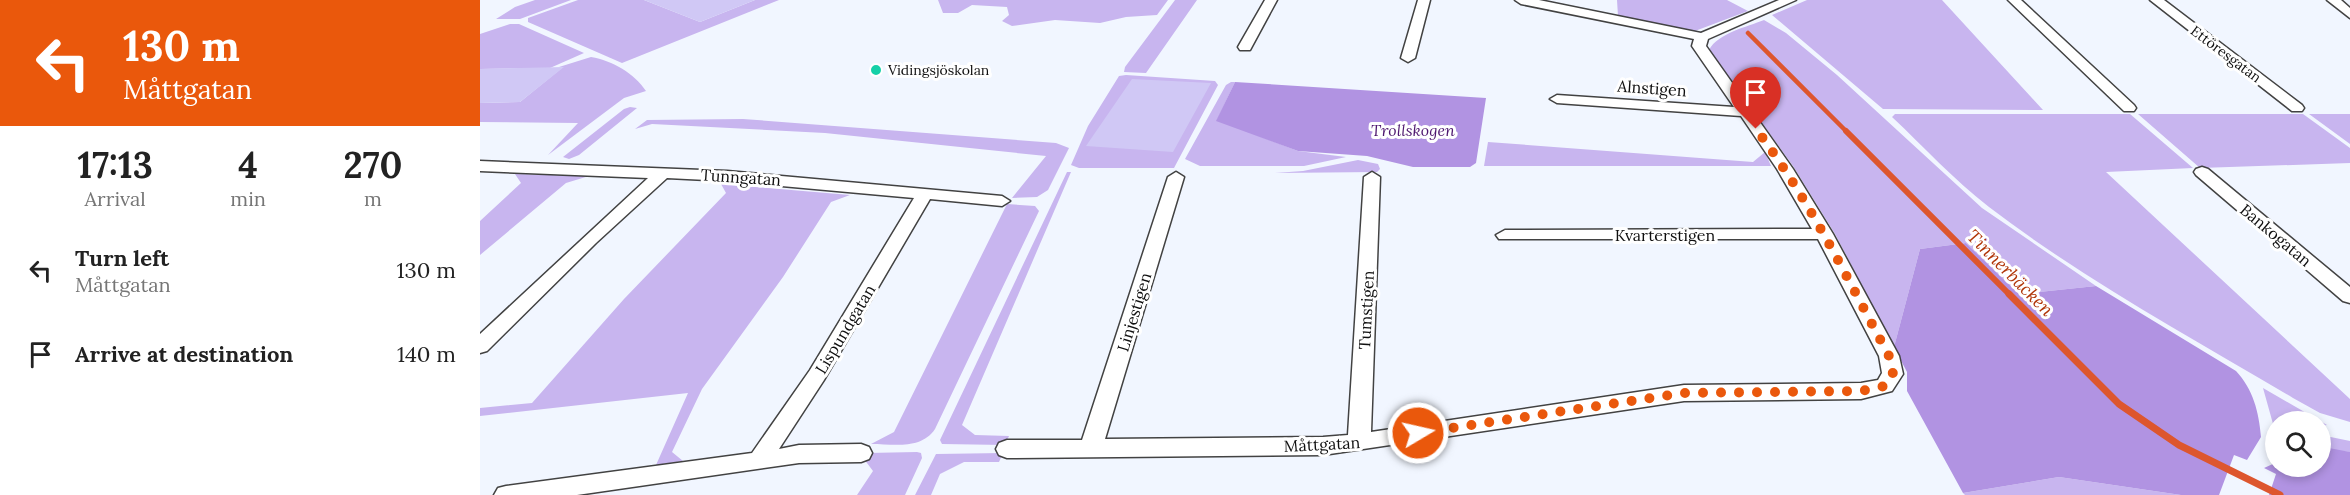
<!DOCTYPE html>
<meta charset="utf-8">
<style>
body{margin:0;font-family:Lora,serif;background:#f6f6f6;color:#222;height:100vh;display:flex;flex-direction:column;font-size:22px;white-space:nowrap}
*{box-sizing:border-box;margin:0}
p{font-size:20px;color:#767676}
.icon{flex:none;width:33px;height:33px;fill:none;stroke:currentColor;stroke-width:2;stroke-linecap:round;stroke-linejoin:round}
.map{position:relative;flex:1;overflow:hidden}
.side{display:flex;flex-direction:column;background:#fff;width:480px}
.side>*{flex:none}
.guide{background:#ea580c;color:#fff;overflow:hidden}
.fabs{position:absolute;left:1785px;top:411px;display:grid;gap:12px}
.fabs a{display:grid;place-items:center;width:66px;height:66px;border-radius:50%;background:#fff;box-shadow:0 3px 9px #0003;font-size:30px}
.pin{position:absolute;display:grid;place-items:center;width:51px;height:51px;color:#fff;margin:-62px -26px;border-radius:50% 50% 50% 0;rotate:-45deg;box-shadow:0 0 6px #0007}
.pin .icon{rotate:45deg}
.me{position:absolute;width:66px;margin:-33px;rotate:81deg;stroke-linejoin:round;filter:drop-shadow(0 0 4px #0008)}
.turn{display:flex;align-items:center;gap:21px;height:126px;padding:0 24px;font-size:27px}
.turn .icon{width:78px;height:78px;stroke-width:2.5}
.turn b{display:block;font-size:42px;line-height:51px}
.eta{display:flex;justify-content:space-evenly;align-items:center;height:102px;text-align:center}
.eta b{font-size:36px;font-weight:800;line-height:42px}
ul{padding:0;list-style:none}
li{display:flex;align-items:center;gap:18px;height:84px;padding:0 24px}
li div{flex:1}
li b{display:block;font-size:22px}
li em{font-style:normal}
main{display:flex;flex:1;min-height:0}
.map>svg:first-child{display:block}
.green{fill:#c8b5ef}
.forest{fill:#b193e2}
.pitch{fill:#d0c8f5}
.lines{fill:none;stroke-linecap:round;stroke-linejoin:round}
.stream-far2{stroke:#dd562e;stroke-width:4.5}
.stream-far1{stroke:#dd562e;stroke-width:6}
.stream{stroke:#dd562e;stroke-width:7}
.minor-casing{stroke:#424242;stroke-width:3}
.minor{fill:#fff;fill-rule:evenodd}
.route{stroke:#ea580c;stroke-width:10;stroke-dasharray:0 18}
.poi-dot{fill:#16d0a8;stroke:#fff;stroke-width:2}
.labels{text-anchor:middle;stroke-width:6;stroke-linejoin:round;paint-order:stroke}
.far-street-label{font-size:14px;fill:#0f0f0f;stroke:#fff}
.far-poi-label{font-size:14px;fill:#0f0f0f;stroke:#fff;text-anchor:start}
.street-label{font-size:16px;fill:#0f0f0f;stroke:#fff}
.park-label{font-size:16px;font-style:italic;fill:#4e176f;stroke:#fff}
.water-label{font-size:18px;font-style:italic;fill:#b13609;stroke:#fff}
</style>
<main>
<section class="side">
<div class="guide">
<div class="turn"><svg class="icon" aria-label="left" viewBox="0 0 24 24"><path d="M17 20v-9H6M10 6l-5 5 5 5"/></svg><div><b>130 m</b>Måttgatan</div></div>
</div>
<div class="eta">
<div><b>17:13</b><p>Arrival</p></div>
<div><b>4</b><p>min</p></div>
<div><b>270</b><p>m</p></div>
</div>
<ul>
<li><svg class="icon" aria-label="left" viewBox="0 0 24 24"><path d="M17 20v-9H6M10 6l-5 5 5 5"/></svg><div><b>Turn left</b><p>Måttgatan</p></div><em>130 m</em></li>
<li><svg class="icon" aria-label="arrive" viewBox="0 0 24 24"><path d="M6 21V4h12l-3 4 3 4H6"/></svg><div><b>Arrive at destination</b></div><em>140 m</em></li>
</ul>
</section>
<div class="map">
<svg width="1870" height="495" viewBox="0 0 1870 495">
<rect width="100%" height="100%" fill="#f1f6ff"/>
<!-- green -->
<path class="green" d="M 55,0 L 91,0 L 40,19 L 16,19 L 35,7 Z
M 98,0 L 164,0 L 220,22 L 275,0 L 299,0 L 142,63 L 48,22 L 48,18 Z
M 458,0 L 688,0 L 677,15 L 646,17 L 620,23 L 575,20 L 532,26 L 522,21 L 529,15 L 527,7 L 492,5 L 478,13 L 463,13 Z
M 695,0 L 717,0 L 666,73 L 644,72 L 645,67 Z
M 1137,0 L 1247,0 L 1268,11 L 1215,31 L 1138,16 Z
M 1327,0 L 1462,0 L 1563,110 L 1403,109 L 1292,15 Z
M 1284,20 L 1306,33 L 1357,75 L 1502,208 L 1616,286 L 1539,294 L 1486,243 L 1440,249 L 1414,347 L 1355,234 L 1313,166 L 1229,50 C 1238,33 1267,27 1284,20 Z
M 30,24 L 39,24 L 104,53 L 70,68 L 0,69 L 0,34 Z
M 111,57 C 133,61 154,73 166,91 L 144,98 L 68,155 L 98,123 L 0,122 L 0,103 L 40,102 L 83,67 L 79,67 Z
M 646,75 L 735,81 L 738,85 L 694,168 L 599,168 L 591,165 L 608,126 L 639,76 Z
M 751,82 L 755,82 L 737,120 L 818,151 L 866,157 L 824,166 L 720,166 L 705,159 L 746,85 Z
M 150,107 L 157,108 L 99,155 L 89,159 L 83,157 L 144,109 Z
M 1415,114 L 1650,114 L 1713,168 L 1626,172 L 1870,399 L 1870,422 L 1840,413 L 1813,398 C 1712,338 1603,279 1509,207 C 1474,180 1444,147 1412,117 Z
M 1658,114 L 1823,114 L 1870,148 L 1870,163 L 1720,168 Z
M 1829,114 L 1870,114 L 1870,144 Z
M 263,119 L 576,143 L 589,148 L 568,190 L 557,197 L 532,198 L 566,156 L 345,133 L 172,124 L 155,129 L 167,120 Z
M 1008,142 L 1273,162 L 1285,152 L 1291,166 L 1004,166 Z
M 878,160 L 898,164 L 900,169 L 897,172 L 795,173 L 823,171 Z
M 587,172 L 591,172 L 482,425 L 495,435 L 529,436 L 525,445 L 462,444 L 460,440 Z
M 35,174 L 109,176 L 86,183 L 0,255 L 0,221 L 41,183 Z
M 241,184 L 370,195 L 351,202 L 303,277 L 222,389 L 192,452 L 203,461 L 176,465 L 208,393 L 0,416 L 0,408 L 52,403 L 144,299 L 246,193 Z
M 527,204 L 555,206 L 559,211 L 455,429 C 441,450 414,444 391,444 L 414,432 Z
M 1783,388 L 1847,425 L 1841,426 L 1840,422 L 1796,422 L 1795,431 Z
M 1841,435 L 1870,441 L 1870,452 L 1841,450 Z
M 437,452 L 441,453 L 442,458 L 425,495 L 377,495 L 393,471 L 384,459 L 387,453 Z
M 523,453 L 519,462 L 484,462 L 460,474 L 451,495 L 435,495 L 456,454 Z
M 1579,477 L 1701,495 L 1485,495 L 1483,493 Z"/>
<!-- forest -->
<path class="forest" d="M 755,82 L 1006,98 L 996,163 L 990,167 L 933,167 L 887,156 L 818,151 L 736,121 Z
M 1486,243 L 1539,294 L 1616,286 L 1756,371 C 1773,389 1779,412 1781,437 L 1767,460 L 1754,455 L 1739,495 L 1701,495 L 1579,477 L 1483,493 L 1427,391 L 1427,372 L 1414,347 L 1440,249 Z
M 1849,448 L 1870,452 L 1870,495 L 1789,495 L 1796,474 L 1784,468 L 1795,463 L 1796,466 L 1840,466 L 1841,450 Z"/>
<!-- pitch -->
<path class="pitch" d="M 164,0 L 275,0 L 220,22 Z
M 84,67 L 40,102 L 0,103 L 0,69 Z
M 652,79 L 731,83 L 693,152 L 606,146 Z"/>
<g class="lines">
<!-- stream-far2 -->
<path class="stream-far2" d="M 1268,33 L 1368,133"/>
<!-- stream-far1 -->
<path class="stream-far1" d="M 1366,131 L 1530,295"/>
<!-- stream -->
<path class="stream" d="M 1529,294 L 1639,404 L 1699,445 L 1800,495"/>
<!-- minor casing -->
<g class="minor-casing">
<path id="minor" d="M 785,0 L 797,0 L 770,50 L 760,50 L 758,47 Z
M 938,0 L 950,0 L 935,58 L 928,62 L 921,58 Z
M 1035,0 L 1059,0 L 1221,33 L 1299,0 L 1316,0 L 1228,39 L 1226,46 L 1313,169 L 1353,234 L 1419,356 L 1423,374 L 1412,391 L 1381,399 L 1204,401 L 843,455 L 527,458 L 519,455 L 516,449 L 519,443 L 527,440 L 602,440 L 688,177 L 696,172 L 704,177 L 625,439 L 843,437 L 868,435 L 884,177 L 892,172 L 900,177 L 891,432 L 1204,385 L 1381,383 L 1398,380 L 1402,373 L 1399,356 L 1338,239 L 1019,239 L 1016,235 L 1025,230 L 1332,229 L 1297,169 L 1261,116 L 1077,103 L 1070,99 L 1077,95 L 1254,107 L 1212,46 L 1214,39 L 1041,4 Z
M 1528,0 L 1541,0 L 1654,105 L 1656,108 L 1654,111 L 1644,111 Z
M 1670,0 L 1684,0 L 1822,105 L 1824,108 L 1822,111 L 1812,111 Z
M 1847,0 L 1861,0 L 1870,8 L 1870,18 Z
M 0,161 L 247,171 L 522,196 L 530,201 L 522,206 L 450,199 L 344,380 L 299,449 L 319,445 L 381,444 L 389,447 L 392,453 L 389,459 L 381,462 L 319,463 L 97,495 L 14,495 L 18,488 L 26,486 L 272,453 L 330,370 L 434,198 L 247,181 L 187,178 L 116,243 L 7,351 L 0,353 L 0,334 L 168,178 L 0,171 Z
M 1722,167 L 1728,169 L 1870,287 L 1870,303 L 1863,301 L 1716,175 L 1714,172 L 1716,169 Z"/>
</g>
<!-- minor -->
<use href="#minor" class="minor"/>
</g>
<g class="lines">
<!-- route -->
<path class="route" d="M 938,433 L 1204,393 L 1381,391 L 1405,386 L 1413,374 L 1409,356 C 1367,278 1329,199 1276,129"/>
</g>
<!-- markers -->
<circle class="poi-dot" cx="396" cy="70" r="6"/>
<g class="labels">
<!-- far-street labels -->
<g class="far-street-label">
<text transform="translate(1746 54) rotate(37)" y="5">Ettöresgatan</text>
</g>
<!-- far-poi labels -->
<g class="far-poi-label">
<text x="408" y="75">Vidingsjöskolan</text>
</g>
<!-- street labels -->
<g class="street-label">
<text transform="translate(1172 88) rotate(4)" y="6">Alnstigen</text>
<text transform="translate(261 177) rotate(4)" y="6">Tunngatan</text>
<text x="1185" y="241">Kvarterstigen</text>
<text transform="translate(1796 235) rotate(40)" y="6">Bankogatan</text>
<text transform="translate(886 310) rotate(-87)" y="6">Tumstigen</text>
<text transform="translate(654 312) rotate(-73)" y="6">Linjestigen</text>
<text transform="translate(365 329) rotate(-59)" y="6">Lispundgatan</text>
<text transform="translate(842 444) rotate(-3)" y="6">Måttgatan</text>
</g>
<!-- park labels -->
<g class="park-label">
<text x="933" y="136">Trollskogen</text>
</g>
<!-- water labels -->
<g class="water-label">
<text transform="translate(1530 273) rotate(45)" y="6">Tinnerbäcken</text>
</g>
</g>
</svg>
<div class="fabs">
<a><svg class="icon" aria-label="search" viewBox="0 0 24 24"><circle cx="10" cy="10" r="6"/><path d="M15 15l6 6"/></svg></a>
</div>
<div class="pin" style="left:1276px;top:129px;background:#d93025"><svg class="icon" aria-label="arrive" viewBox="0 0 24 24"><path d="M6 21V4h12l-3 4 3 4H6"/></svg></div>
<svg class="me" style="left:938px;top:433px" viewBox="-20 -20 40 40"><circle r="17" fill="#ea580c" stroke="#fff" stroke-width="3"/><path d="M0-11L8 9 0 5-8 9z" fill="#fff"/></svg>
</div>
</main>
